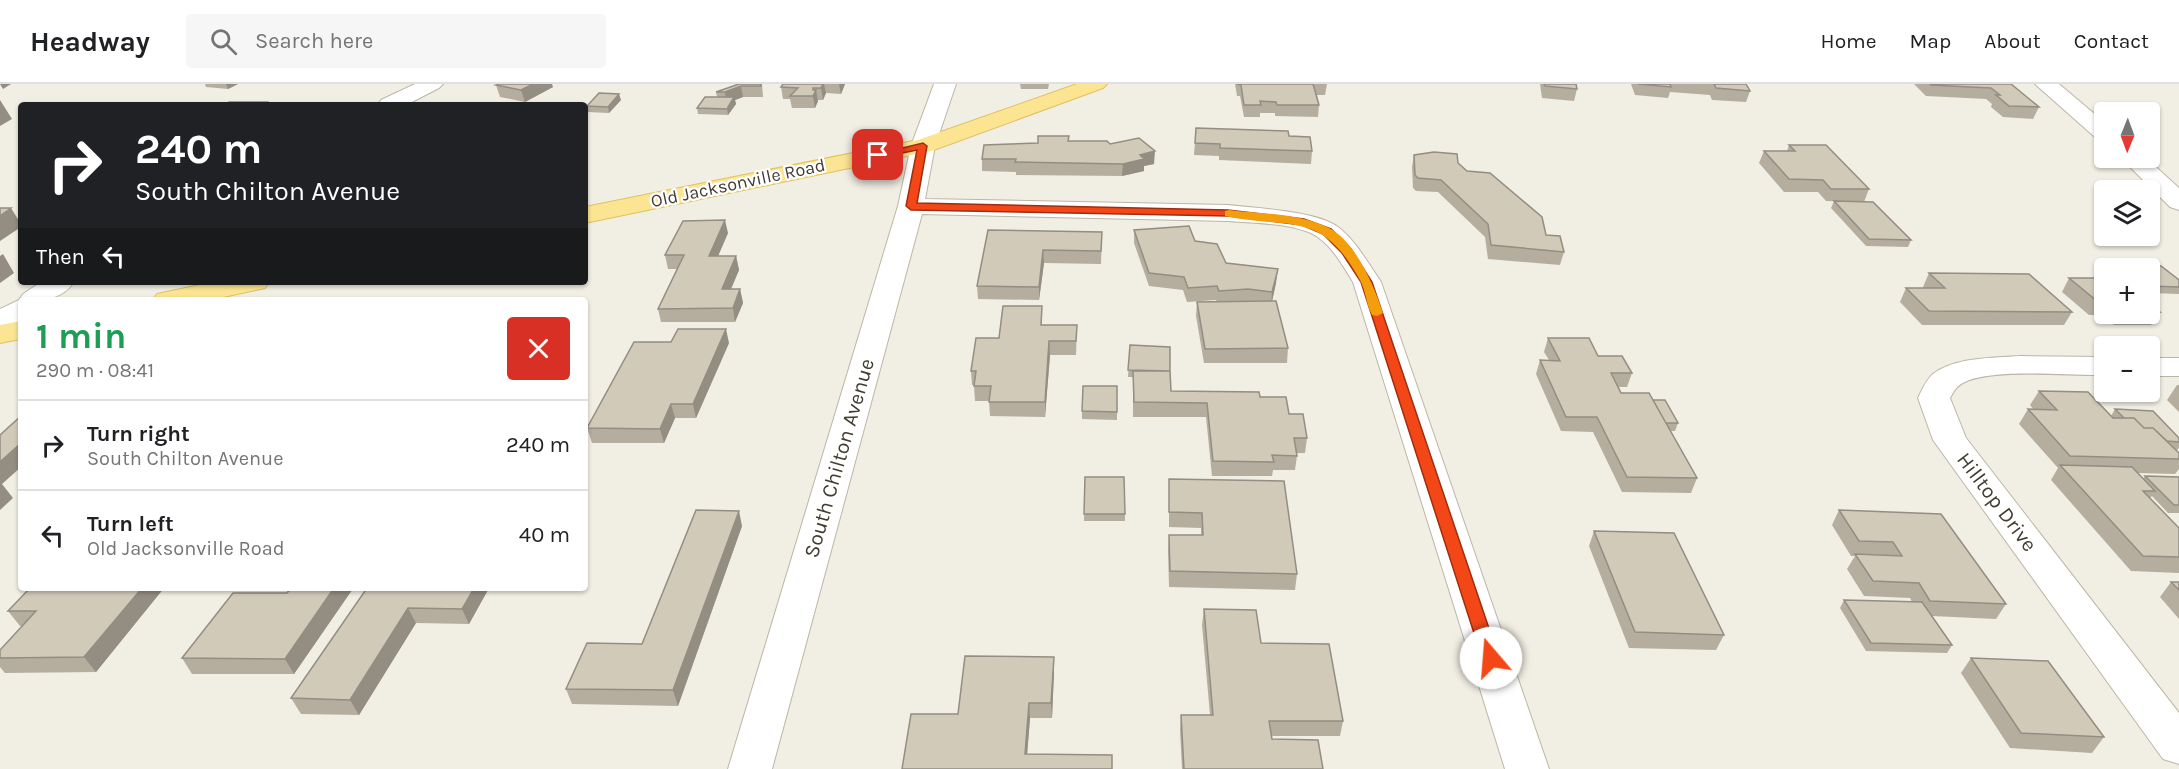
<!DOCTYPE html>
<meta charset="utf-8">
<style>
body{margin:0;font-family:Karla,sans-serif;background:#f6f6f6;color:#202124;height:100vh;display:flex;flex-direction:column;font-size:22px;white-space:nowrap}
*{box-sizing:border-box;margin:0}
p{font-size:20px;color:#757577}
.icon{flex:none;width:33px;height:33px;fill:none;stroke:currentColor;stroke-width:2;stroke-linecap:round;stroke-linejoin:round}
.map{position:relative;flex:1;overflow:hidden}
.details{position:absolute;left:18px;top:213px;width:570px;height:294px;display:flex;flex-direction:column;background:#fff;border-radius:6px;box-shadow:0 2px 4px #0004}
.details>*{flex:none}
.top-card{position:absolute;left:18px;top:18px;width:570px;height:183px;border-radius:6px;box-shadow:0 2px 4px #0004;background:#202124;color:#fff;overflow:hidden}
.needle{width:39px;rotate:181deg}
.controls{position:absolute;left:2094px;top:18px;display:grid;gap:12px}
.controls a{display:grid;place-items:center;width:66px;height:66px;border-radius:6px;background:#fff;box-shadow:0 2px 4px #0004;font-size:30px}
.pin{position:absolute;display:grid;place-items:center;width:51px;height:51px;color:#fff;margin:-26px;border-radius:12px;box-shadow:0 3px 9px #0006}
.me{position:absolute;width:66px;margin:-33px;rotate:342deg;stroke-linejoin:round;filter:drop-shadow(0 0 4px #0008)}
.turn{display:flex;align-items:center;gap:21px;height:126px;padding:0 18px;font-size:27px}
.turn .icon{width:78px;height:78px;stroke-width:2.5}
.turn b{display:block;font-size:42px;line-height:51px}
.then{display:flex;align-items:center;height:57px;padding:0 18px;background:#0003;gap:12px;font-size:22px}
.round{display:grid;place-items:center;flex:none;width:63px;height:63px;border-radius:6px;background:#f6f6f6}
.overview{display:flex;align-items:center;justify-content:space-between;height:102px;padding:0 18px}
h1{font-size:36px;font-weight:700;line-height:45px;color:#1e9e55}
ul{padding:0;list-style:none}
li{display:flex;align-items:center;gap:18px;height:90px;padding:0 18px;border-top:2px solid #e0e0e0}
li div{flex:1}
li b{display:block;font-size:22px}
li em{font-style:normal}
header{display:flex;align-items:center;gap:36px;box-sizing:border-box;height:84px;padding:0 30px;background:#fff;border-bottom:2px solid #e0e0e0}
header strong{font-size:28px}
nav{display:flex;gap:33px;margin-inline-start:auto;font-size:21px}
.search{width:420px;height:54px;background:#f6f6f6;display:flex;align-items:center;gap:15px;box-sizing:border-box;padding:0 21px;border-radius:6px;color:#757577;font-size:22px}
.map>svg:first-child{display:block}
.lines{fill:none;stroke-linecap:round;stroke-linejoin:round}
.minor-casing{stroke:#bcb6a6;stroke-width:2}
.major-casing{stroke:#dfc263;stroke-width:2}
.minor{fill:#fff;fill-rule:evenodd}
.major{fill:#fbe492;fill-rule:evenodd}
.wall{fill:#b5ae9f}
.shaded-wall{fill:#938d82}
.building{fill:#d2cab9;stroke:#938d82;stroke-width:1.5}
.route{fill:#f34717;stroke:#9e2e0f;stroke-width:1.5}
.slow{fill:#f59e0b}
.labels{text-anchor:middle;stroke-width:4.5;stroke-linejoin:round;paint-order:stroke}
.far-street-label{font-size:18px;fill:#423d33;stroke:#fff}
.street-label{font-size:21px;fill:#423d33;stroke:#fff}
</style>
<header>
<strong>Headway</strong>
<div class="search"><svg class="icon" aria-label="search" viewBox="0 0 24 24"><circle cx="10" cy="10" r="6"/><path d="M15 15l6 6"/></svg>Search here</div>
<nav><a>Home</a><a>Map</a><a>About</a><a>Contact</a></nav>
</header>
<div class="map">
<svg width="2179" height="685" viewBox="0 0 2179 685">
<rect width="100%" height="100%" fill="#f1eee3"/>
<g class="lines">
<!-- minor casing -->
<g class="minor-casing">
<path id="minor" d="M 415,0 L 443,0 L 439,4 L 406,21 L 378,21 L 381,16 Z
M 934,0 L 956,0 L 935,62 L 925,115 L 1228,121 C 1255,124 1317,127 1338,143 C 1356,157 1368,179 1381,198 L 1549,685 L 1505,685 L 1353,198 C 1343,182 1334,165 1319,154 C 1300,139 1252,139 1228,137 L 922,130 L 772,685 L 728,685 L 898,122 L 911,62 Z
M 2035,0 L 2059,0 L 2104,38 L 2104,56 L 2096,54 Z
M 2121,74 L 2146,74 L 2179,104 L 2179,126 L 2170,123 Z
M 41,198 L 74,198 C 61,217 42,216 21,216 L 21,237 L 10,244 L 0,247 L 0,225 L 19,216 L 23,210 Z
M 2020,272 L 2104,273 L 2104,291 C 2070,292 1994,284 1965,298 C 1957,301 1954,307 1950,314 L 1966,354 L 2179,629 L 2179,680 L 2163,675 L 1933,356 L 1918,314 C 1922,306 1926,296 1933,290 C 1955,273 1993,274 2020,272 Z
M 2150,274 L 2179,274 L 2179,292 L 2150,292 Z"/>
</g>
<!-- major casing -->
<g class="major-casing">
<path id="major" d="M 1077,0 L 1107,0 L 1103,4 L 931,67 L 585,139 L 585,123 L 918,56 Z
M 214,198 L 269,198 L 265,204 L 209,216 L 153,216 L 157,210 Z
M 21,237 L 21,255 L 0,259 L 0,241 Z"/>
</g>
<!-- minor -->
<use href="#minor" class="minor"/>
<!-- major -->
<use href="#major" class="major"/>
</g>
<!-- wall -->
<path class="wall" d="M 205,0 L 238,0 L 228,5 L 206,3 Z
M 739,0 L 762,0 L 763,13 L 743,13 L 735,16 L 736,20 L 728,31 L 698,30 L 697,24 L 717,13 L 716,8 Z
M 783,0 L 845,0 L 841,10 L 826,9 L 823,16 L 818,16 L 818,17 L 815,24 L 792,24 L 790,15 L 783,15 L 781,3 Z
M 1020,0 L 1049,0 L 1048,5 L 1021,5 Z
M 1235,0 L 1327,0 L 1325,11 L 1317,11 L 1319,21 L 1318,33 L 1275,32 L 1275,29 L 1260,29 L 1260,33 L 1244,33 L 1240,12 L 1237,12 Z
M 1540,0 L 1576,0 L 1577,5 L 1574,17 L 1542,14 Z
M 1631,0 L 1746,0 L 1750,7 L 1746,18 L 1712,16 L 1710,11 L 1670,8 L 1668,14 L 1635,11 Z
M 1914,0 L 2011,0 L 2039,23 L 2033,35 L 2003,33 L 1991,23 L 1992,20 L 1986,15 L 1926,12 Z
M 496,1 L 553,3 L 525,18 L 500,13 Z
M 621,16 L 609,29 L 588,28 L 587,22 Z
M 1196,44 L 1289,52 L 1312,67 L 1311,80 L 1219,76 L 1219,72 L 1194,71 Z
M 1069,57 L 1110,60 L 1154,80 L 1144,82 L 1144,87 L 1122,92 L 1016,91 L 1016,88 L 982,87 L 982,75 Z
M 1789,61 L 1869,105 L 1864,118 L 1826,117 L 1818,108 L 1784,108 L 1759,79 L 1764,67 L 1787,67 Z
M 1414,71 L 1458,79 L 1564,168 L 1560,181 L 1488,175 L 1485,153 L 1438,108 L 1416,107 L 1413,104 L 1412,83 Z
M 1834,117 L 1911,156 L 1908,163 L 1866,162 L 1831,124 Z
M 988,146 L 1102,148 L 1101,180 L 1044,179 L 1039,216 L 978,215 L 977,202 Z
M 1134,146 L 1195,157 L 1226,179 L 1276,199 L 1272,217 L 1288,264 L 1287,279 L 1204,279 L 1196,232 L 1197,218 L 1217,218 L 1216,216 L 1187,218 L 1183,206 L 1149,202 L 1134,159 Z
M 728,149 L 718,172 L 736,172 L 739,186 L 731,205 L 740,205 L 743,219 L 735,238 L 661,238 L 658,225 L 677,185 L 668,185 L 665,171 Z
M 2103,181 L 2161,182 L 2179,196 L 2179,210 L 2150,209 L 2150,184 L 2104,184 L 2104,193 L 2099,188 Z
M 1929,189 L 2072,228 L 2064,241 L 1922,241 L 1900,218 L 1906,204 L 1924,204 L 1923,203 Z
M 2069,194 L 2104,194 L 2104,230 L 2150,230 L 2150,219 L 2160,228 L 2151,241 L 2114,241 L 2102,231 L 2089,231 L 2062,208 Z
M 1042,222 L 1042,241 L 1077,241 L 1076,271 L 1050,271 L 1045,333 L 990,332 L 989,317 L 975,317 L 974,301 L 972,301 L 971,287 L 999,254 Z
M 1548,254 L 1598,272 L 1632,289 L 1627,303 L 1619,303 L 1621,309 L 1653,316 L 1678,339 L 1675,347 L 1670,347 L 1697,394 L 1691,409 L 1622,408 L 1593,348 L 1561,347 L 1536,290 L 1540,276 L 1549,276 L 1544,268 Z
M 729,259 L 696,334 L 675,334 L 664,359 L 592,359 L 587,344 Z
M 1130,261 L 1170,289 L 1171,307 L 1260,313 L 1289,330 L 1307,354 L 1305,369 L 1297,369 L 1297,372 L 1295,386 L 1273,386 L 1272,392 L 1212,392 L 1206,333 L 1133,333 L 1133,293 L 1128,293 Z
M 2177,301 L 2179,301 L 2179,328 L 2167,316 Z
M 1117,302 L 1117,336 L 1082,335 L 1082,327 Z
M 2039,307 L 2111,332 L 2115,325 L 2179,354 L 2179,364 L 2177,366 L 2176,366 L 2179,369 L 2179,385 L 2175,390 L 2138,389 L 2143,395 L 2145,392 L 2179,393 L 2179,429 L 2168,429 L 2152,412 L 2150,414 L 2179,444 L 2179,489 L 2131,487 L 2051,396 L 2058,384 L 2019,340 L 2028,325 L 2034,326 L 2030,321 Z
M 1085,393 L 1125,430 L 1125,437 L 1084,437 Z
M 1169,395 L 1297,490 L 1295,506 L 1169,503 L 1168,466 L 1169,451 L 1201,451 L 1201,444 L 1169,443 Z
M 1839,426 L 2006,520 L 1996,535 L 1932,532 L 1952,561 L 1947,569 L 1866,567 L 1840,524 L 1844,516 L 1912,518 L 1910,514 L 1864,512 L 1847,485 L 1855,472 L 1851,472 L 1832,441 Z
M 742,442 L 678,622 L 572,620 L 566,605 L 642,560 Z
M 1594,447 L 1724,551 L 1716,566 L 1629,564 L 1589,462 Z
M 2171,498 L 2179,498 L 2179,535 L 2160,513 Z
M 164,504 L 96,588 L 5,589 L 0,583 L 0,566 L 22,542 L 20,542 L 8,527 Z
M 367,504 L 489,504 L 469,540 L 416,539 L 359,631 L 301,630 L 291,614 Z
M 352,506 L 294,590 L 192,590 L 182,574 L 287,509 Z
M 1204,525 L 1261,559 L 1343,637 L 1340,652 L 1271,652 L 1272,655 L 1323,685 L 1182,685 L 1180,646 L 1181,631 L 1210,631 L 1202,541 Z
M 1971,574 L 2104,653 L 2092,669 L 2010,664 L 1961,589 Z
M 1054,588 L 1052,634 L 1030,634 L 1027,670 L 902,685 L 958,630 Z"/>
<!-- shaded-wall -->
<path class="shaded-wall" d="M 0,0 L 11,0 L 3,5 Z
M 226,0 L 238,0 L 228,5 Z
M 533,0 L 552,0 L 553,3 L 525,18 L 521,6 Z
M 823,0 L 824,0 L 826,9 L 823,16 L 821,4 Z
M 839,0 L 845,0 L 841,10 Z
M 741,2 L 743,13 L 735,16 L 736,20 L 728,31 L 725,8 Z
M 813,4 L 814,10 L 816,6 L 818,17 L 815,24 L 813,12 Z
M 619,10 L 621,16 L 609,29 L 608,23 Z
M 0,16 L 12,35 L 0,42 Z
M 1155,67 L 1154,80 L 1144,82 L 1144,87 L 1122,92 L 1123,80 L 1140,71 Z
M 11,124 L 21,140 L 21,143 L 0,157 L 0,132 Z
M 725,136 L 728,149 L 712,186 L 709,172 Z
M 1043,166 L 1044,179 L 1039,216 L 1039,203 Z
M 3,170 L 14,189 L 0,199 L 0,172 Z
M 736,172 L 739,186 L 725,219 L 722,205 Z
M 1278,185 L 1276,199 L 1271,222 L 1272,208 Z
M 740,205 L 743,219 L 735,238 L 733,224 Z
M 726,245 L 729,259 L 696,334 L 693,320 Z
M 1049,257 L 1050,271 L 1045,333 L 1045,318 Z
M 671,320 L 675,334 L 664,359 L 660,345 Z
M 20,359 L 21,361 L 21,383 L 2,400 L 13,414 L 0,426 L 0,378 Z
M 739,427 L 742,442 L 678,622 L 673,606 Z
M 142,504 L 164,504 L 96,588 L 84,573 Z
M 334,504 L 351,504 L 352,506 L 294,590 L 285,575 Z
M 474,504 L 489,504 L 469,540 L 462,525 Z
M 408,524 L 416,539 L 359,631 L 350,616 Z
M 1054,573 L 1054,588 L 1052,634 L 1051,619 Z
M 1029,619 L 1030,634 L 1026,685 L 1025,670 Z"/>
<!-- building -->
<path class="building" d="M 499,0 L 533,0 L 521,6 L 496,1 Z
M 739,0 L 761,0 L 761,2 L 741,2 L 725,8 L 716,8 Z
M 783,0 L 823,0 L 821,4 L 813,4 L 813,6 L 816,6 L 813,12 L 790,12 L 798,4 L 781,3 Z
M 1237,0 L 1313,0 L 1319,21 L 1277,21 L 1276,18 L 1260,17 L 1261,21 L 1244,21 L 1241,1 Z
M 1544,0 L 1576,0 L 1577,5 L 1545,2 Z
M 1638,0 L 1670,0 L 1671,3 Z
M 1714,0 L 1746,0 L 1750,7 L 1716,4 Z
M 1930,0 L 2011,0 L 2039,23 L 2009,22 L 1996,11 L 2000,11 L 1991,4 L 1931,1 Z
M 599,9 L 619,10 L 608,23 L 587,22 Z
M 705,13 L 734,13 L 727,25 L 697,24 Z
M 229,18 L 267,18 L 263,21 L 225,21 Z
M 1196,44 L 1288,47 L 1289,52 L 1310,53 L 1312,67 L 1220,64 L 1220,60 L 1195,59 Z
M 1038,52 L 1069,52 L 1068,57 L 1107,57 L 1110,60 L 1139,54 L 1155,67 L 1140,71 L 1144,75 L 1123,80 L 1015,78 L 1016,75 L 982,75 L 984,61 L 1038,59 Z
M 1789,61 L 1826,61 L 1869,105 L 1831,105 L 1823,96 L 1789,95 L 1764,67 L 1795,67 Z
M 1434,68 L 1457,70 L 1458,79 L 1467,87 L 1490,89 L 1542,133 L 1546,151 L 1560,152 L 1564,168 L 1491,161 L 1488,140 L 1441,96 L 1418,94 L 1415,91 L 1414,71 Z
M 1834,117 L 1873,118 L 1911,156 L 1869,155 Z
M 0,124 L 11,124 L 0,132 Z
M 725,136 L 709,172 L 736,172 L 722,205 L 740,205 L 733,224 L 658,225 L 684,171 L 665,171 L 683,137 Z
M 1189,142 L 1195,157 L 1217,160 L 1226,179 L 1278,185 L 1272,208 L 1248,205 L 1219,207 L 1217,202 L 1188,204 L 1184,193 L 1149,189 L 1134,146 Z
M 988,146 L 1102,148 L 1101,167 L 1043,166 L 1039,203 L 977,202 Z
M 2103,181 L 2161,182 L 2179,196 L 2179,203 L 2150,202 L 2150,184 L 2107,184 Z
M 1929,189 L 2029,190 L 2072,228 L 1929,227 L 1906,204 L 1945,204 Z
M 2069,194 L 2104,194 L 2104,218 L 2097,217 Z
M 1276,217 L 1288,264 L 1205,265 L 1197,218 Z
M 2150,219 L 2160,228 L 2150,228 Z
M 1003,222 L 1042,222 L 1041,241 L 1077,241 L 1076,257 L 1049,257 L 1045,318 L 989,318 L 991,302 L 974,302 L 976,287 L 971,287 L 976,254 L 999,254 Z
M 678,245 L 726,245 L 693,320 L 671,320 L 660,345 L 587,344 L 634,258 L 671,258 Z
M 1548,254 L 1589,254 L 1598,272 L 1622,272 L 1632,289 L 1611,289 L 1621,309 L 1649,309 L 1697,394 L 1627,393 L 1597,333 L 1566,333 L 1540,276 L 1560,277 Z
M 1130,261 L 1170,263 L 1170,287 L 1128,286 Z
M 1133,287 L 1170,287 L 1171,307 L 1259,308 L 1260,313 L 1286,313 L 1289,330 L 1303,330 L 1307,354 L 1294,354 L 1297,372 L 1272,371 L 1274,378 L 1213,377 L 1207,319 L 1134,318 Z
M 1083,302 L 1117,302 L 1117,328 L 1082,327 Z
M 2039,307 L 2088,308 L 2113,334 L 2134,334 L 2144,344 L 2153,344 L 2179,369 L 2179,375 L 2070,372 L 2028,325 L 2057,326 Z
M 1653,316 L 1665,316 L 1678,339 L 1666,339 Z
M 2115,325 L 2153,327 L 2179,354 L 2179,358 L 2167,357 L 2153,344 L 2144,344 L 2134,334 L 2124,334 Z
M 21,332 L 21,359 L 0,378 L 0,351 Z
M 2060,381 L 2132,383 L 2155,407 L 2143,407 L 2179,444 L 2179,473 L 2143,472 Z
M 2145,392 L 2179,393 L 2179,421 L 2174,421 Z
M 1085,393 L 1124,393 L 1125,430 L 1084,430 Z
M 1169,395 L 1284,397 L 1297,490 L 1170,487 L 1169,451 L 1203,451 L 1202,429 L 1169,428 Z
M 696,426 L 739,427 L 673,606 L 566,605 L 587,559 L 642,560 Z
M 1839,426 L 1941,430 L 2006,520 L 1930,517 L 1919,499 L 1873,497 L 1855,470 L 1902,472 L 1893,458 L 1859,457 Z
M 1594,447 L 1674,449 L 1724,551 L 1635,548 Z
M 2171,498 L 2179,498 L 2179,506 Z
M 30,504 L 142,504 L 84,573 L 0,574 L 0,566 L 36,527 L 8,527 Z
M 291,504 L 334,504 L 285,575 L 182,574 L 233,509 L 287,509 Z
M 367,504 L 474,504 L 462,525 L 408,524 L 350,616 L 291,614 Z
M 1844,516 L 1922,518 L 1952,561 L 1871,559 Z
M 1204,525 L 1256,526 L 1261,559 L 1329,560 L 1343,637 L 1269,637 L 1272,655 L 1318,656 L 1323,685 L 1184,685 L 1181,631 L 1213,631 Z
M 965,572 L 1054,573 L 1051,619 L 1029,619 L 1025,670 L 1112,671 L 1112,685 L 902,685 L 911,630 L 958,630 Z
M 1971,574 L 2048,577 L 2104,653 L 2021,649 Z"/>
<!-- route -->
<path class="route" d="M 923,59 L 927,62 L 917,119 L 1228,126 L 1304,135 L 1331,145 L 1351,165 L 1372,198 L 1499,574 L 1497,579 L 1491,581 L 1485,579 L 1482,574 L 1361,198 L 1342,169 L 1323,150 L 1302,141 L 1228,132 L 911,126 L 906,122 L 917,66 L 878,74 L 873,71 Z"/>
<!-- slow -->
<path class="slow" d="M 1229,126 C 1261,130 1299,129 1329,144 C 1356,158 1374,202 1383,229 L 1377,232 L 1372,231 C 1366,220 1366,207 1360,196 C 1321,125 1291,146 1225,132 L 1225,127 Z"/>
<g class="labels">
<!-- far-street labels -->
<g class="far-street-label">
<text transform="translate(738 99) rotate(-12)" y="6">Old Jacksonville Road</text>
</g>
<!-- street labels -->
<g class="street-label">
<text transform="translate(839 374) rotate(-74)" y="7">South Chilton Avenue</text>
<text transform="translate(1997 418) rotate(53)" y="7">Hilltop Drive</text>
</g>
</g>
</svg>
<div class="controls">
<a><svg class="needle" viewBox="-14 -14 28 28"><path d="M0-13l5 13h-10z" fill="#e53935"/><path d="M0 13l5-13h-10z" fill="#757577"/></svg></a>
<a><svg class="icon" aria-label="layers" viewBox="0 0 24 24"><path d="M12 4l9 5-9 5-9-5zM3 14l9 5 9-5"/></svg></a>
<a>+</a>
<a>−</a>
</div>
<div class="pin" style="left:878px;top:71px;background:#d93025"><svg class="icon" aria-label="arrive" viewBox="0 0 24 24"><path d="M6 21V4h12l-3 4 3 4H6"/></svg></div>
<svg class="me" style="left:1491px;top:574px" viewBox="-20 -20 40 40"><circle r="19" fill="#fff"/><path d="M0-13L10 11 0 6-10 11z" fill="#f34717"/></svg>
<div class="top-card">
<div class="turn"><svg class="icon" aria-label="right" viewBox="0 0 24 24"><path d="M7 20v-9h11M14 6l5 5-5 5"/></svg><div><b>240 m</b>South Chilton Avenue</div></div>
<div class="then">Then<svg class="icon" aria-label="left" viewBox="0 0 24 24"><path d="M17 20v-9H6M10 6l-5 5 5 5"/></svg></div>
</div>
<section class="details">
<div class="overview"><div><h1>1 min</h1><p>290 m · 08:41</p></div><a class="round" style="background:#d93025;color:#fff"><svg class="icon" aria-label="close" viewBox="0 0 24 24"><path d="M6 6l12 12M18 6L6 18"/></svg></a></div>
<ul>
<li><svg class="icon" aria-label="right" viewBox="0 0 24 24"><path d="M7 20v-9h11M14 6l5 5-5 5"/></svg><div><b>Turn right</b><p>South Chilton Avenue</p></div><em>240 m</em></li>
<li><svg class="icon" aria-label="left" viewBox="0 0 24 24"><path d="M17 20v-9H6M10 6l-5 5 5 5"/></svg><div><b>Turn left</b><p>Old Jacksonville Road</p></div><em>40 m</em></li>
</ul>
</section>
</div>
